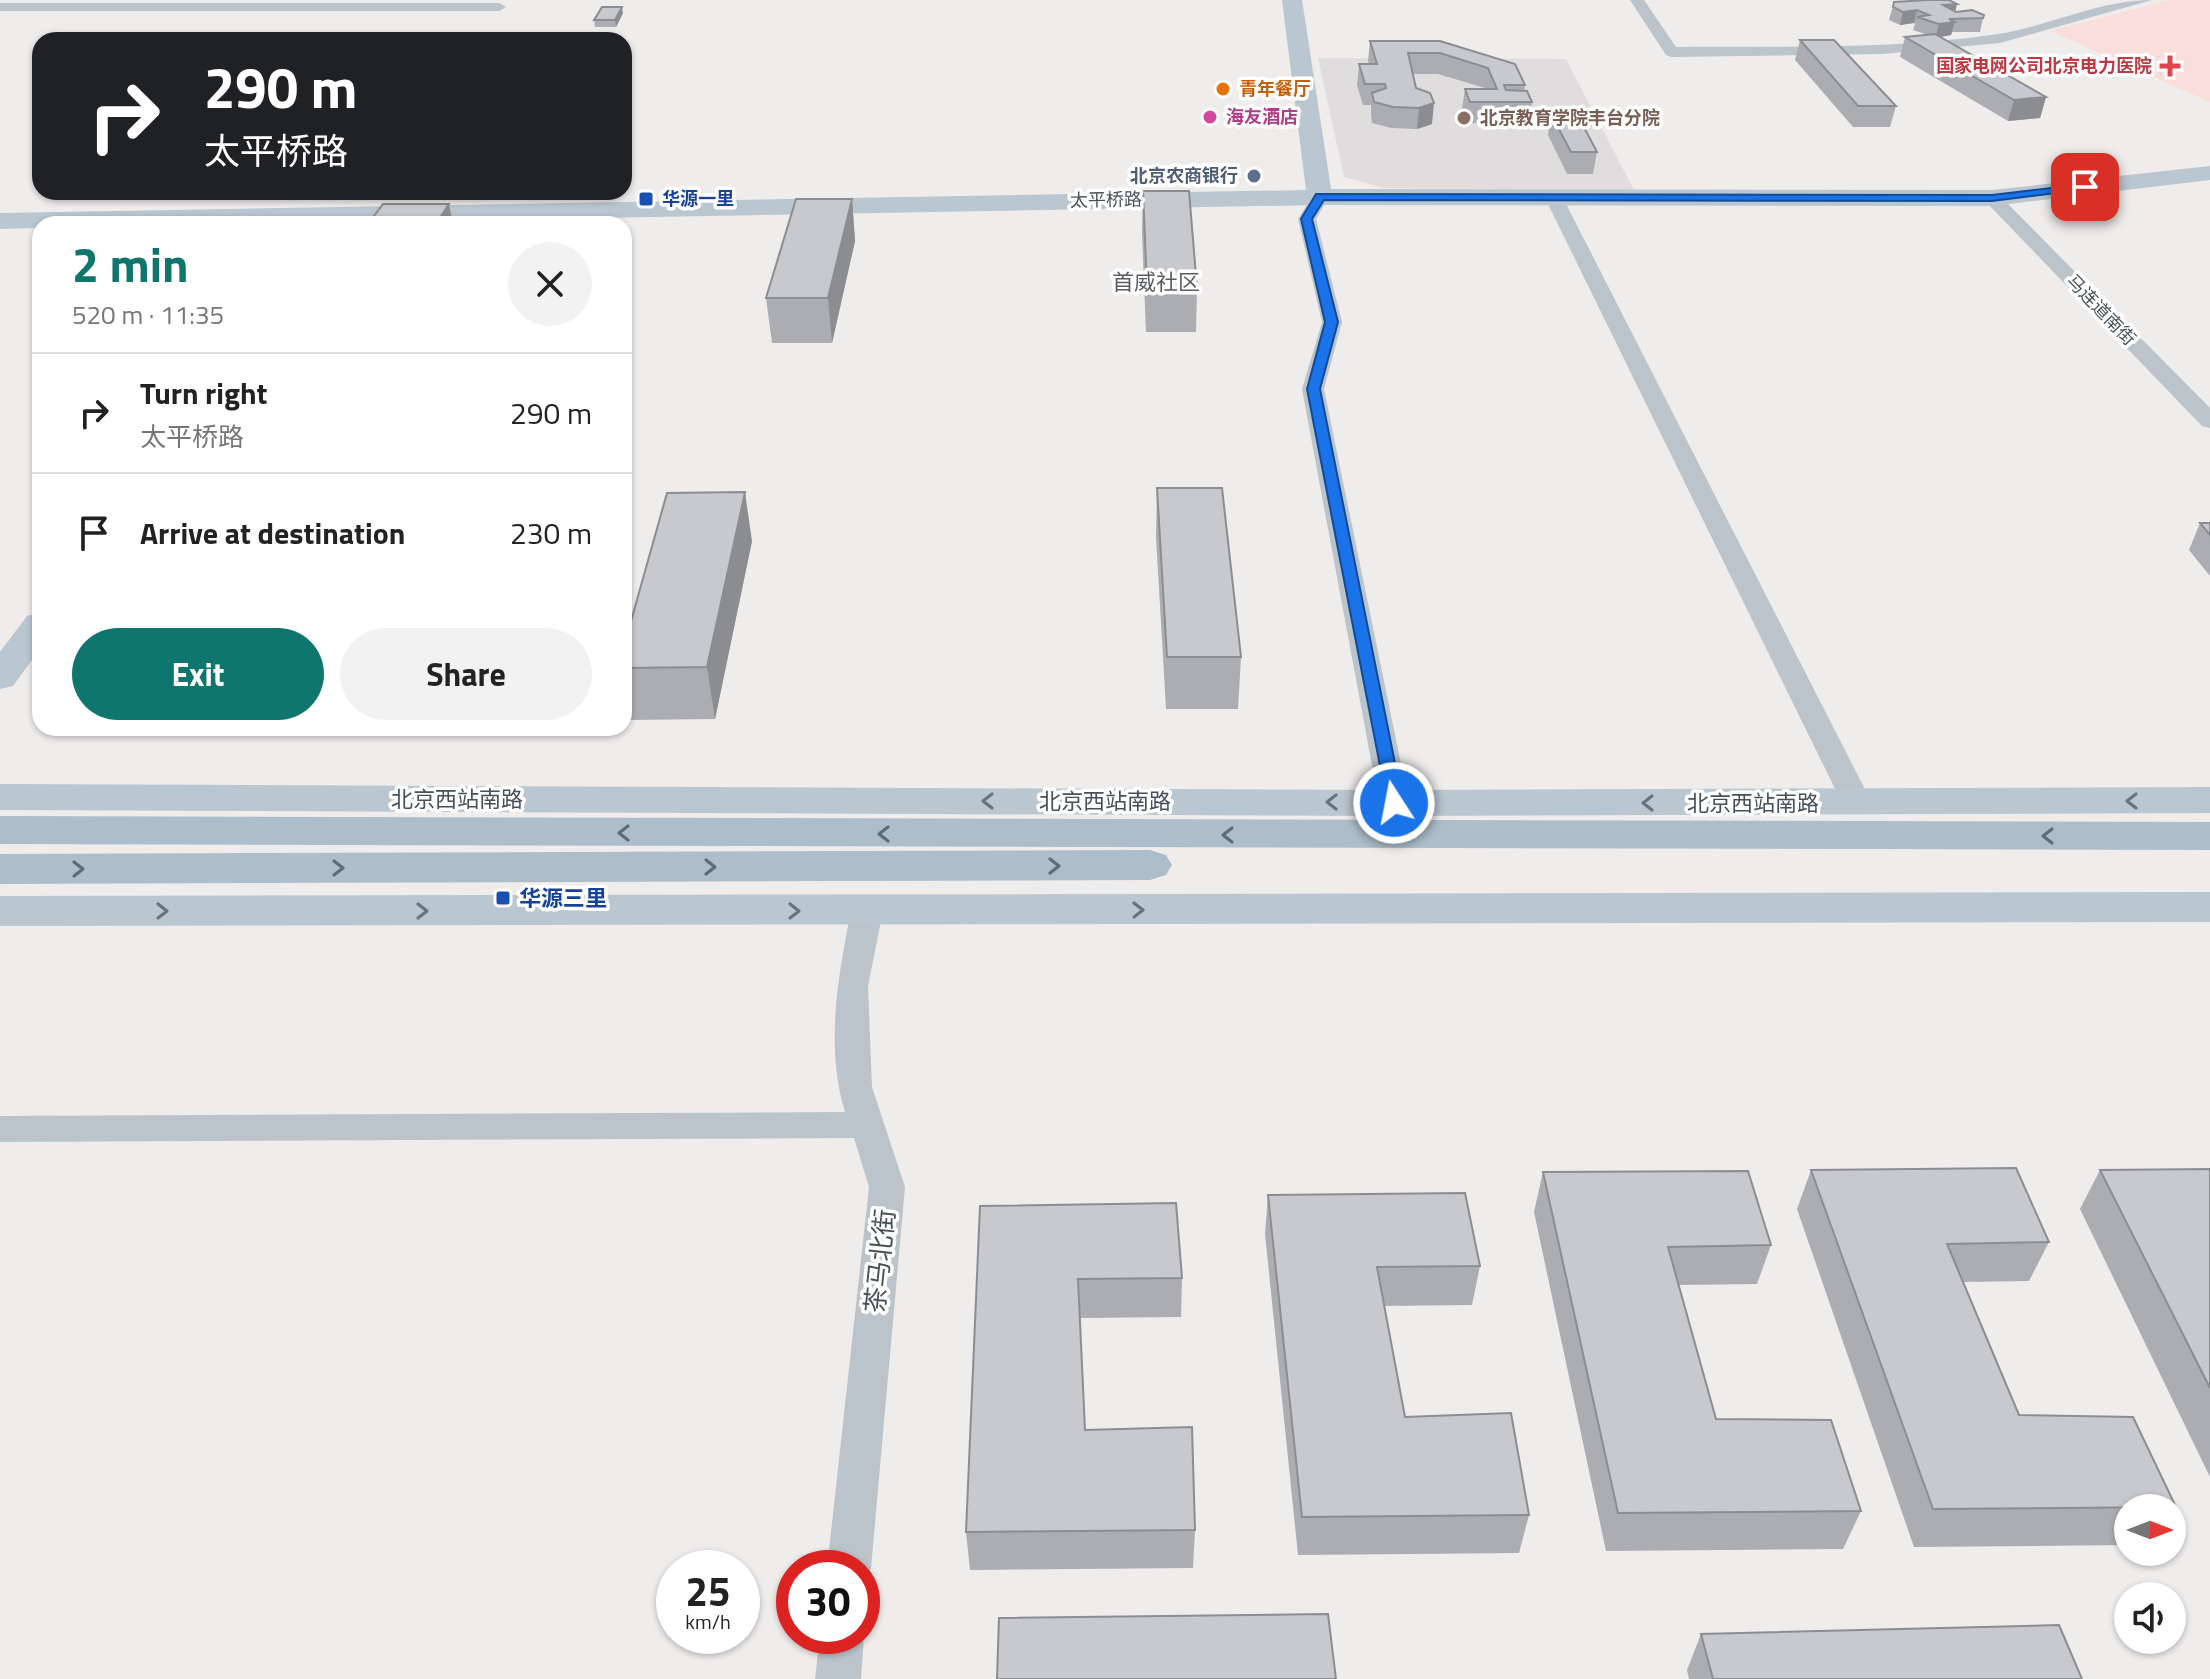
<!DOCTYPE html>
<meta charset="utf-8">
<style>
body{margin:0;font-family:"Titillium Web","Noto Sans SC",sans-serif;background:#f2f2f2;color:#222;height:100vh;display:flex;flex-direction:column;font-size:30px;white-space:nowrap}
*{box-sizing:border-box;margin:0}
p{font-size:26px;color:#767676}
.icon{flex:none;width:44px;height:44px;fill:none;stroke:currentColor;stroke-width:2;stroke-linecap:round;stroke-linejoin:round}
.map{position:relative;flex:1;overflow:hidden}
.side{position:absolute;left:32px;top:216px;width:600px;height:520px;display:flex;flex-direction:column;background:#fff;border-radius:24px;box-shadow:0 2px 6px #0004}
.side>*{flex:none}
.top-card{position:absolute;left:32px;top:32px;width:600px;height:168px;border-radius:24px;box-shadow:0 2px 6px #0004;background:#202124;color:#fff;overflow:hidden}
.needle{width:52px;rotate:90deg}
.tools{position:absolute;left:2114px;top:1494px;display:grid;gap:16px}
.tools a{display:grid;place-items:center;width:72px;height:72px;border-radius:50%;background:#fff;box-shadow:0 2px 6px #0004;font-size:40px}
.speed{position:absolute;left:656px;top:1550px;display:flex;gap:16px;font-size:40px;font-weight:700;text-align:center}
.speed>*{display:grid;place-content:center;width:104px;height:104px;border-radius:50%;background:#fff;box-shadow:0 2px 6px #0004;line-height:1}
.speed small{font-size:20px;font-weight:400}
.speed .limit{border:12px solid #d22;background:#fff;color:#111}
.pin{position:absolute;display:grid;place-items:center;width:68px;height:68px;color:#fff;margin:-34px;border-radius:16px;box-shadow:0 4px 12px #0006}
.me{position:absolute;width:88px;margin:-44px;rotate:349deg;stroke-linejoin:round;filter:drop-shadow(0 0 6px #0008)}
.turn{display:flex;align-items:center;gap:28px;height:168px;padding:0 40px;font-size:36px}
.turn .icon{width:104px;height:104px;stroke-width:2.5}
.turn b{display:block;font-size:56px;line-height:68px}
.round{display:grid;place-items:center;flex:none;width:84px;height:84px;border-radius:42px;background:#f2f2f2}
.overview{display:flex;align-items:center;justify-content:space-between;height:136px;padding:0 40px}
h1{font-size:48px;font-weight:700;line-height:60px;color:#0f766e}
.cta{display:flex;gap:16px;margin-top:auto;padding:16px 40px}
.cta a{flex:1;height:92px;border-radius:48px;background:#0f766e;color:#fff;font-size:32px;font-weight:700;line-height:92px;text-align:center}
.cta a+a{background:#f2f2f2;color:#222}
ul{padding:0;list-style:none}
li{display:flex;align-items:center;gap:24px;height:120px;padding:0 40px;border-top:2px solid #e0e0e0}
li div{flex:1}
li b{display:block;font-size:30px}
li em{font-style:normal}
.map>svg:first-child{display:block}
.education{fill:#e0ddde}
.medical{fill:#f9dedc}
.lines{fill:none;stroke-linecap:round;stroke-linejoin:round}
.street{fill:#bbc4cb;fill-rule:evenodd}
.secondary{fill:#bac6d0;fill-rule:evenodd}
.primary{fill:#adbdca;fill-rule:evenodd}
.wall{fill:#abadb2}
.shaded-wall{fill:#8b8d91}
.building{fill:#c7c9cf;stroke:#8b8d91;stroke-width:2}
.oneway{stroke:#69737d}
.oneway2{stroke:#606b75}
.route{fill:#1a73e8;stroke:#114b97;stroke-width:2}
.health-dot{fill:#e0444e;stroke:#fff;stroke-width:3}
.food-dot{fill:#e8710a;stroke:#fff;stroke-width:3}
.hotel-dot{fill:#d1479c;stroke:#fff;stroke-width:3}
.education-dot{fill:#8d6e63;stroke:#fff;stroke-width:3}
.service-dot{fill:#5c6f8a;stroke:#fff;stroke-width:3}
.transit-dot{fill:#1a4fb4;stroke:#fff;stroke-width:3}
.labels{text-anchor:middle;stroke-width:7;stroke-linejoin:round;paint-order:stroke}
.far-health-label{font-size:18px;font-weight:bold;fill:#be3a42;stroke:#fff;text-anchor:end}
.far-food-label{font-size:18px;font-weight:bold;fill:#c56008;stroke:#fff;text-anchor:start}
.far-hotel-label{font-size:18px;font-weight:bold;fill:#b23c85;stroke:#fff;text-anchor:start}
.far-education-label{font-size:18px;font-weight:bold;fill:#785e54;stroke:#fff;text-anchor:start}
.far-service-label{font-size:18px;font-weight:bold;fill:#4e5e75;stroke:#fff;text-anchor:end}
.far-transit-label{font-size:18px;font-weight:bold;fill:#164399;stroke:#fff;text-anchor:start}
.far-street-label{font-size:18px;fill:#465059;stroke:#fff}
.far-quarter-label{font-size:22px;fill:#595d61;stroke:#fff}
.street-label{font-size:22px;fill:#465059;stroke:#fff}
.transit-label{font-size:22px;font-weight:bold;fill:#164399;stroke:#fff;text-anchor:start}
.near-street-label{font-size:26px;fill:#465059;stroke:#fff}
</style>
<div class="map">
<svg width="2210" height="1679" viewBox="0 0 2210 1679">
<rect width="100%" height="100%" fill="#efecec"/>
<!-- education -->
<path class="education" d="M 1318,58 L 1566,59 L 1634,190 L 1384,188 L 1344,177 Z"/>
<!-- medical -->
<path class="medical" d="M 2169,0 L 2210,0 L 2210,102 L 2050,31 Z"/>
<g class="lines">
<!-- street -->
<path class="street" d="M 1630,0 L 1644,0 L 1676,47 C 1783,46 1892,50 1998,34 C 2050,26 2099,0 2152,0 L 2000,43 L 1882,54 L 1671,57 L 1666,55 Z
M 0,3 L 499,3 L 506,7 L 499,11 L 0,11 Z
M 1320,192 L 1329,197 L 1316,219 L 1342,322 L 1324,389 L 1409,803 L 1404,810 L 1384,810 L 1379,803 L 1302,389 L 1322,322 L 1298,219 L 1314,193 Z
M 1554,193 L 1563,198 L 1872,803 L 1867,810 L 1847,810 L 1842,803 L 1545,198 Z
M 1992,193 L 1998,194 L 2210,408 L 2210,428 L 2202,426 L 1986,202 L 1986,194 Z
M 867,900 L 878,904 L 883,911 L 868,986 L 872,1087 L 905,1187 L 871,1568 L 862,1583 L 862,1568 L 827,1568 L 869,1187 L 854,1138 L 0,1142 L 0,1116 L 845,1112 C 825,1047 838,976 851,911 L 856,904 Z
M 862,1630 L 864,1636 L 861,1679 L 815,1679 L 820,1636 L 862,1636 Z"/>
<!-- secondary -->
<path class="secondary" d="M 1282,0 L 1302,0 L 1331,189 L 1992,190 L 2210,166 L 2210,180 L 1992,206 L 1320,205 L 260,224 L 40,224 L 40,228 L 0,229 L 0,213 L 1306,190 Z
M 40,613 L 40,649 L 13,686 L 0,689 L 0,652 L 27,616 Z
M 0,784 L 1394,790 L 2210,787 L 2210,813 L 1394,816 L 0,810 Z
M 2210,892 L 2210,922 L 0,926 L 0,896 Z"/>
<!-- primary -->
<path class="primary" d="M 0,816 L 2210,822 L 2210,850 L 0,844 Z
M 1150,850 L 1166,855 L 1172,865 L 1166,875 L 1150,880 L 0,884 L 0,854 Z"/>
</g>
<!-- wall -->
<path class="wall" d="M 1894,2 L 1957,4 L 1955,11 L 1983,18 L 1980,32 L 1952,32 L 1951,35 L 1940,37 L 2046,97 L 2040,118 L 2008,121 L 1900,57 L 1905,37 L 1928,35 L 1913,30 L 1915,24 L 1914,23 L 1900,25 L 1889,20 Z
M 623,13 L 616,27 L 595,27 L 594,20 Z
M 1800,40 L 1896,106 L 1890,127 L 1853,127 L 1795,60 Z
M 1370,41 L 1440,41 L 1525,85 L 1524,91 L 1532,102 L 1529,123 L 1467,123 L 1462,109 L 1465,89 L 1485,88 L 1438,74 L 1412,74 L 1416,88 L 1432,124 L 1417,129 L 1391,128 L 1372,123 L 1371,114 L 1371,105 L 1363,105 L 1357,85 L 1359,64 L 1369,64 L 1368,61 Z
M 1551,114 L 1597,152 L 1593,174 L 1567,174 L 1548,135 Z
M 1143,191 L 1197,288 L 1196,332 L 1146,332 L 1142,233 Z
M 852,199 L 855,241 L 832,343 L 772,343 L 766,298 Z
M 1157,488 L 1241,657 L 1238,709 L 1166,709 L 1156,537 Z
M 2200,523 L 2210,523 L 2210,576 L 2189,550 Z
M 752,541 L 715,719 L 628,720 L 624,700 L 624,646 Z
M 2210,1169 L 2210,1477 L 2080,1209 L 2100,1170 Z
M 1811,1170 L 2049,1242 L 2029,1281 L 1963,1282 L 2019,1415 L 2176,1507 L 2172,1512 L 2172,1508 L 2128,1508 L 2128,1545 L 1914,1547 L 1797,1209 Z
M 1543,1172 L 1771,1245 L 1757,1284 L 1679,1285 L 1716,1419 L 1861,1511 L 1843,1549 L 1606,1551 L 1534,1212 Z
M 1268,1195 L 1480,1266 L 1472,1305 L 1384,1306 L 1405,1417 L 1529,1515 L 1519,1553 L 1298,1555 L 1265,1234 Z
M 980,1206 L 1182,1278 L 1181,1317 L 1080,1318 L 1085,1430 L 1195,1530 L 1193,1568 L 970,1570 L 966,1532 Z
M 1701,1634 L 2082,1679 L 1689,1679 L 1687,1670 Z"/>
<!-- shaded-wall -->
<path class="shaded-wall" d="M 1957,4 L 1954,17 L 1943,5 Z
M 622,7 L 623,13 L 616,27 L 615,20 Z
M 1917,10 L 1914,23 L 1900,25 L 1903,12 Z
M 1955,22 L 1951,35 L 1935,38 L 1939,24 Z
M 2046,97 L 2040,118 L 2008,121 L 2014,100 Z
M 1434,103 L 1432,124 L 1417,129 L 1419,108 Z
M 852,199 L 855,241 L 832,343 L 828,298 Z
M 449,204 L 453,224 L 436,224 Z
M 745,492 L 752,541 L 715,719 L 707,667 Z"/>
<!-- building -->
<path class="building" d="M 1927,0 L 1949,0 L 1957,4 L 1943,5 L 1956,12 L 1972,10 L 1984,15 L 1983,18 L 1949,19 L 1955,22 L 1939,24 L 1917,17 L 1929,15 L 1917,10 L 1903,12 L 1893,7 L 1894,2 Z
M 602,7 L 622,7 L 615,20 L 594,20 Z
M 1935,34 L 2046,97 L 2014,100 L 1905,37 Z
M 1800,40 L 1834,40 L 1896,106 L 1858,106 Z
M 1370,41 L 1440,41 L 1515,64 L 1525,85 L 1504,85 L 1506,90 L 1527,91 L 1532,102 L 1470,102 L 1465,89 L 1497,89 L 1488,68 L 1440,53 L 1408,53 L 1416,88 L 1430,93 L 1434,103 L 1419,108 L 1393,107 L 1374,102 L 1372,93 L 1386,88 L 1385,84 L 1365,84 L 1359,64 L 1377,64 Z
M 1551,114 L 1577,114 L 1597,152 L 1571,152 Z
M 1143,191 L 1189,191 L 1197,288 L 1147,288 Z
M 796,199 L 852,199 L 828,298 L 766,298 Z
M 383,204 L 449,204 L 436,224 L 368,224 Z
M 1157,488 L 1222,488 L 1241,657 L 1167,657 Z
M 745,492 L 707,667 L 624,668 L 624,646 L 667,493 Z
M 2200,523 L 2210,523 L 2210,535 Z
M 2016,1168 L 2049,1242 L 1947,1244 L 2019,1415 L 2133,1417 L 2176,1507 L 1933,1509 L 1811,1170 Z
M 2210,1169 L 2210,1388 L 2100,1170 Z
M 1748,1171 L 1771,1245 L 1668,1247 L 1716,1419 L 1831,1420 L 1861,1511 L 1618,1513 L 1543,1172 Z
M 1465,1193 L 1480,1266 L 1377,1267 L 1405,1417 L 1511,1413 L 1529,1515 L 1302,1517 L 1268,1195 Z
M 1176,1203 L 1182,1278 L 1078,1279 L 1085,1430 L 1192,1427 L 1195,1530 L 966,1532 L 980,1206 Z
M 1328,1614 L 1336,1679 L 997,1679 L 999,1618 Z
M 2059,1625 L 2082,1679 L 1713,1679 L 1701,1634 Z"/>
<!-- one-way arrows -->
<defs><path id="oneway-chevron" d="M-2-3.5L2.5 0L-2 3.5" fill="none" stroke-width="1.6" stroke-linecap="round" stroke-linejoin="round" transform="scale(2)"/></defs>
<g class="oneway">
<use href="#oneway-chevron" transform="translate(988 801) rotate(-180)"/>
<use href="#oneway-chevron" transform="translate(2132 801) rotate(180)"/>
<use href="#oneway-chevron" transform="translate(1332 802) rotate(-180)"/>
<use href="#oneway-chevron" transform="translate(1648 803) rotate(-180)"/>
<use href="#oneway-chevron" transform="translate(1138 910)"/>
<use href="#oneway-chevron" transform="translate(162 911)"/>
<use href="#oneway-chevron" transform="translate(422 911)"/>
<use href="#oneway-chevron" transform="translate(794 911)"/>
</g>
<g class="oneway2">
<use href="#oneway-chevron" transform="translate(624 833) rotate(-180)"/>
<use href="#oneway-chevron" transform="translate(884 834) rotate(-180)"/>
<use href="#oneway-chevron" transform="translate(1228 835) rotate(-180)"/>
<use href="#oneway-chevron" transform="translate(2048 836) rotate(180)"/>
<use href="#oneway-chevron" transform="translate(1054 866)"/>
<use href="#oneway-chevron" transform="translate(710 867)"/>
<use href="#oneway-chevron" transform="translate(338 868)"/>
<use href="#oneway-chevron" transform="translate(78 869)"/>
</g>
<!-- route -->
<path class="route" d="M 2085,184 L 2089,189 L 1992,201 L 1324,200 L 1312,219 L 1338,322 L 1320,389 L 1403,803 L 1394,808 L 1388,807 L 1307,389 L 1325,322 L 1301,219 L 1316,194 L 1992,195 Z"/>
<!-- markers -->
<path class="health-dot" d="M2166 54h8v8h8v8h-8v8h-8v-8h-8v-8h8z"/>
<circle class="food-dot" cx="1223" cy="89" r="8"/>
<circle class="hotel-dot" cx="1210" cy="117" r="8"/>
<circle class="education-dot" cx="1464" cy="118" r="8"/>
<circle class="service-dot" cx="1254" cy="176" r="8"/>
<g class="transit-dot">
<rect x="638" y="191" width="16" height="16" rx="4"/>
<rect x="495" y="890" width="16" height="16" rx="4"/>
</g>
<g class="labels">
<!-- far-health labels -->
<g class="far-health-label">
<text x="2152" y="72">国家电网公司北京电力医院</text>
</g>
<!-- far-food labels -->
<g class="far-food-label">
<text x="1239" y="95">青年餐厅</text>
</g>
<!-- far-hotel labels -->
<g class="far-hotel-label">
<text x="1226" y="123">海友酒店</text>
</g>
<!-- far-education labels -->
<g class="far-education-label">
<text x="1480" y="124">北京教育学院丰台分院</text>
</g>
<!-- far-service labels -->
<g class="far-service-label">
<text x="1238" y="182">北京农商银行</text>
</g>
<!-- far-transit labels -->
<g class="far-transit-label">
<text x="662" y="205">华源一里</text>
</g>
<!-- far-street labels -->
<g class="far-street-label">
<text transform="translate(1106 200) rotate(-1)" y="6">太平桥路</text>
<text transform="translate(2101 310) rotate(46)" y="6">马连道南街</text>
</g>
<!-- far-quarter labels -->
<g class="far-quarter-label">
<text x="1156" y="290">首威社区</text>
</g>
<!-- street labels -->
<g class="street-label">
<text x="457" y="807">北京西站南路</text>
<text x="1105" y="809">北京西站南路</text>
<text x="1753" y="811">北京西站南路</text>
</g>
<!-- transit labels -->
<g class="transit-label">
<text x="519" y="906">华源三里</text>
</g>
<!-- near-street labels -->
<g class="near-street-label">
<text transform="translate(880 1261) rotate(-84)" y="9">茶马北街</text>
</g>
</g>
</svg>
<div class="tools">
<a><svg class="needle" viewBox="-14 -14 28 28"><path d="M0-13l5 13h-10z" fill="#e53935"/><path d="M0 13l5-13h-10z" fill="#767676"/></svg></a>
<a><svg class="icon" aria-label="sound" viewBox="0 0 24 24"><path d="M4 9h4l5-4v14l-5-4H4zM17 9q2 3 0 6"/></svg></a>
</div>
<div class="speed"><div>25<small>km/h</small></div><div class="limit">30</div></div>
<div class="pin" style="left:2085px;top:187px;background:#d93025"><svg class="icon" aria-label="arrive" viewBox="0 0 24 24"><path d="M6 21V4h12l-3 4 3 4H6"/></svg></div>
<svg class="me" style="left:1394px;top:803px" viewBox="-20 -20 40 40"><circle r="17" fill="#1a73e8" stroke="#fff" stroke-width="3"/><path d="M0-11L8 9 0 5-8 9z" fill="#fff"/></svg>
<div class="top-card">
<div class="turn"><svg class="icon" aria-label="right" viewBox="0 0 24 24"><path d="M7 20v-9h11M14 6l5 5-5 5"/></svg><div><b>290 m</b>太平桥路</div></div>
</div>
<section class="side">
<div class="overview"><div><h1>2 min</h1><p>520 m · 11:35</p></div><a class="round"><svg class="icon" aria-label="close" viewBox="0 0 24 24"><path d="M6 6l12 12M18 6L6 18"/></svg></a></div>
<ul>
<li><svg class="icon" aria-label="right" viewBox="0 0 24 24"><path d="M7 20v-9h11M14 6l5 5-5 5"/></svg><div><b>Turn right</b><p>太平桥路</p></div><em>290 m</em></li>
<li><svg class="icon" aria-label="arrive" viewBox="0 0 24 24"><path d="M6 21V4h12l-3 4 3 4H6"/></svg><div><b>Arrive at destination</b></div><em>230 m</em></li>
</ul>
<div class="cta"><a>Exit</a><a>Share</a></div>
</section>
</div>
